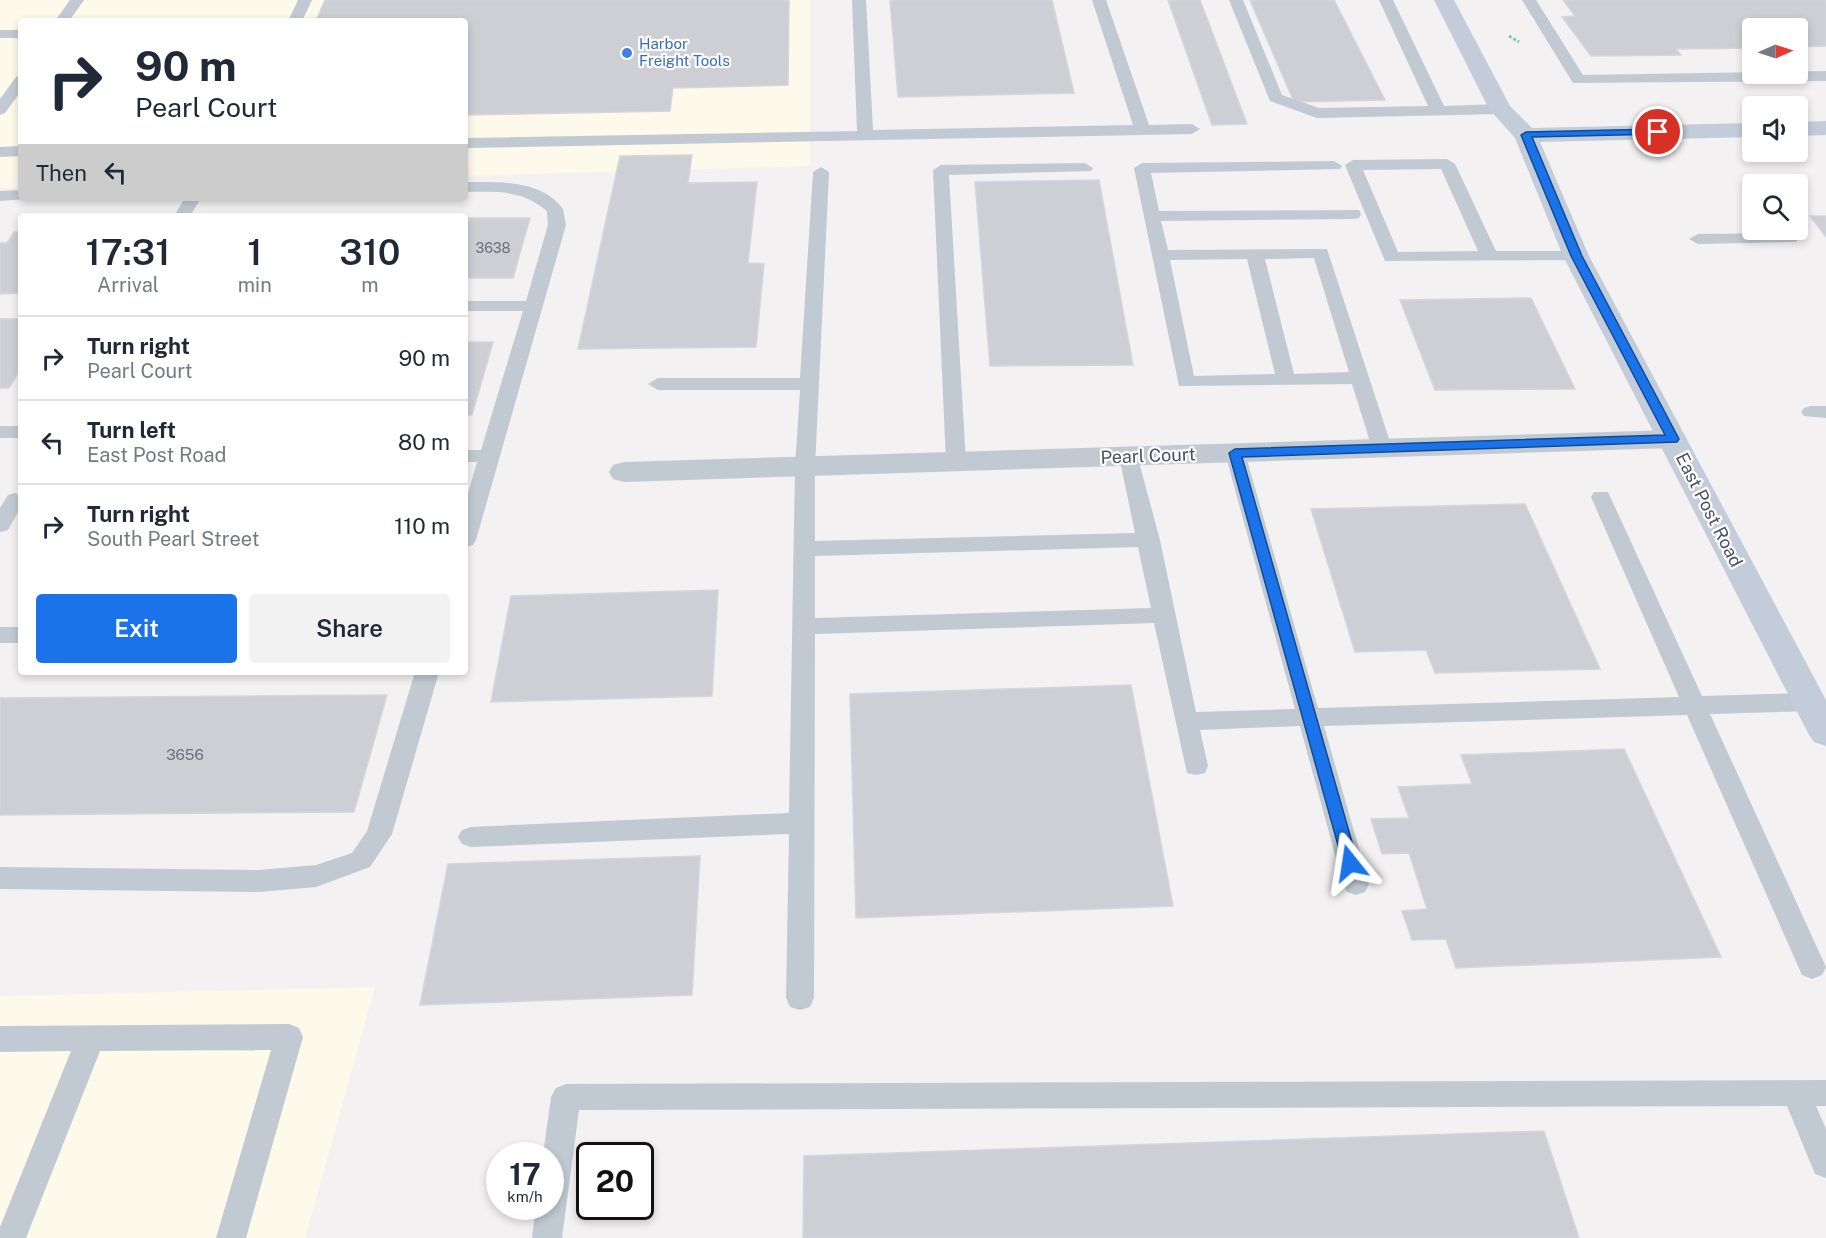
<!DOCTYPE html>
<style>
body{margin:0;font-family:"Public Sans",sans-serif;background:#f2f2f3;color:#1f2937;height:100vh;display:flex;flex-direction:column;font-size:22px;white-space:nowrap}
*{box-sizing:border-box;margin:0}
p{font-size:20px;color:#747a83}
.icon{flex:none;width:33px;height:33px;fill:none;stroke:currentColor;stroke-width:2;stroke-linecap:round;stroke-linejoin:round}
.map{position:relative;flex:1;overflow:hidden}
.drawer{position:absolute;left:18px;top:213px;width:450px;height:462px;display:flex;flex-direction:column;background:#fff;border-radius:6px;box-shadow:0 3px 9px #0003}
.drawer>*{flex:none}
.guide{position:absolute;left:18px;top:18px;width:450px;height:183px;border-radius:6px;box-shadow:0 3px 9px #0003;background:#fff;color:#1f2937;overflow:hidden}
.needle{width:39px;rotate:87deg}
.tools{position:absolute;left:1742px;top:18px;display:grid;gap:12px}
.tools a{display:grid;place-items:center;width:66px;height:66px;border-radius:6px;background:#fff;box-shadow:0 3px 9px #0003;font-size:30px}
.speed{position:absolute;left:486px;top:1142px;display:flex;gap:12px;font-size:30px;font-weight:700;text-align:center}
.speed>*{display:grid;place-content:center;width:78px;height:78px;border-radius:50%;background:#fff;box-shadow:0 3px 9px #0003;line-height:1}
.speed small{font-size:15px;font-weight:400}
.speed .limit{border:3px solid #111;border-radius:9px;background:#fff;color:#111}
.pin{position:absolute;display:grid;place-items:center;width:51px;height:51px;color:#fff;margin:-26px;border:3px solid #fff;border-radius:50%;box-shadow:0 2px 6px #0007}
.me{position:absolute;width:66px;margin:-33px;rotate:345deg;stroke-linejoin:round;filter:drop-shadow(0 0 4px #0008)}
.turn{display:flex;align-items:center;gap:21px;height:126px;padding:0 18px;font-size:27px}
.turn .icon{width:78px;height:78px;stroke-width:2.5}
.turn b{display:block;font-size:42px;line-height:51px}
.then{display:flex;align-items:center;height:57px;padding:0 18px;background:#0003;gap:12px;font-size:22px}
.eta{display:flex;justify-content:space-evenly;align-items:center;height:102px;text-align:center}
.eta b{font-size:36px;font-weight:600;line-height:42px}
.action{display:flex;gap:12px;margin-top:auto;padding:12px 18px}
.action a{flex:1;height:69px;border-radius:6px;background:#1a73e8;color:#fff;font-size:24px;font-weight:600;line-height:69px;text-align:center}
.action a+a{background:#f2f2f3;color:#1f2937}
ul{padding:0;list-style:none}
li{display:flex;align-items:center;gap:18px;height:84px;padding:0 18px;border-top:2px solid #e0e1e3}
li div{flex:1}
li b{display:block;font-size:22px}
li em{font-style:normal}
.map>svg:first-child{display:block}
.commercial{fill:#fdf9eb}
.building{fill:#cdcfd5;stroke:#d5d6dc;stroke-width:1.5}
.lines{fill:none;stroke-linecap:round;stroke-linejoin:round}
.path{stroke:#77cfad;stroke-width:3;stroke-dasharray:3 2;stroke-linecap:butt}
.lane{fill:#c1c9d2;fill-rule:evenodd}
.street{fill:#c1c9d2;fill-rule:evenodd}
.secondary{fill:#c3ccd9;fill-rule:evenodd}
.route{fill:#1a73e8;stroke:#114b97;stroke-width:1.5}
.shop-dot{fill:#3f7fe0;stroke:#fff;stroke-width:2}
.labels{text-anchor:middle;stroke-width:4.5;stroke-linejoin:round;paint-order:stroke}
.far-number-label{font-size:14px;fill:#69717c}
.far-shop-label{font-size:15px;fill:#366cbe;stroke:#fff;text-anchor:start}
.number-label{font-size:15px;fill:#69717c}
.street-label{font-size:18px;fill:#48525f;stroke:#fff}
</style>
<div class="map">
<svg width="1826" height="1238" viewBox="0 0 1826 1238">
<rect width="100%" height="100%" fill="#f3f1f1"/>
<!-- commercial -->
<path class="commercial" d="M 0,0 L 810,0 L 810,166 L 465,176 L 465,21 L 21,21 L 21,188 L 0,188 Z
M 375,987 L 305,1238 L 0,1238 L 0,996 Z"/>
<!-- building -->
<path class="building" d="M 325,0 L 789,0 L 788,85 L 673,88 L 670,111 L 465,115 L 465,21 L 316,21 Z
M 890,0 L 1052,0 L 1074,93 L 898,97 Z
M 1168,0 L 1200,0 L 1247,124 L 1212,125 Z
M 1250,0 L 1334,0 L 1385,100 L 1294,102 Z
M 1563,0 L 1826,0 L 1826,46 L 1797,47 L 1797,28 L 1752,28 L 1752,48 L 1676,49 L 1681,55 L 1591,56 L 1562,17 L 1575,16 Z
M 692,155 L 688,183 L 757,182 L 748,263 L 764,264 L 756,347 L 578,349 L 620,156 Z
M 1099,180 L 1133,365 L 990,366 L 975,182 Z
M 1810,216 L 1826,216 L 1826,237 Z
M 465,218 L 530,218 L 513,278 L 465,278 Z
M 14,232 L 21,232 L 21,293 L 0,294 L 0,243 L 7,243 Z
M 1531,298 L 1575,389 L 1435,390 L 1400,300 Z
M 0,319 L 21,319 L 21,368 L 9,388 L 0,388 Z
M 465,342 L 493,342 L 472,415 L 465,415 Z
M 1525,504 L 1600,669 L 1435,673 L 1426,650 L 1355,652 L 1311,509 Z
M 718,590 L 712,696 L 491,702 L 511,596 Z
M 1131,685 L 1173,906 L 856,918 L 850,694 Z
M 387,695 L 354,812 L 0,815 L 0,698 Z
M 1624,749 L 1721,957 L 1456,968 L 1446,939 L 1412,940 L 1402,911 L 1427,909 L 1409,853 L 1382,854 L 1371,819 L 1409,818 L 1398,787 L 1472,784 L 1461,755 Z
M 700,856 L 692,995 L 420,1005 L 448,864 Z
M 1544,1131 L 1579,1238 L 803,1238 L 804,1156 Z"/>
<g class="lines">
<!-- path -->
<path class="path" d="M 1509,36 L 1519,42"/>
<!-- lane -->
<path class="lane" d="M 70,0 L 84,0 L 69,21 L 55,21 Z
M 298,0 L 312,0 L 302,21 L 288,21 Z
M 852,0 L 866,0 L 873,130 L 1133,125 L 1092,0 L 1106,0 L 1149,125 L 1192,124 L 1200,129 L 1192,134 L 465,148 L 465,138 L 857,131 Z
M 1229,0 L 1243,0 L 1282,95 L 1319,108 L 1428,106 L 1379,0 L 1393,0 L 1444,106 L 1500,104 L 1508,109 L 1500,114 L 1317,118 L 1270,101 Z
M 1522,0 L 1536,0 L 1583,75 L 1826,71 L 1826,81 L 1573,83 Z
M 0,30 L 21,30 L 21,38 L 0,38 Z
M 21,75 L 21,91 L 5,113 L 0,115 L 0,99 L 16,77 Z
M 21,146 L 21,156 L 0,157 L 0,147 Z
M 1447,159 L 1455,164 L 1496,251 L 1576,251 L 1582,252 L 1585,256 L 1582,260 L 1385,261 L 1345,165 L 1353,160 ZM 1441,169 L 1478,251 L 1398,252 L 1363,170 Z
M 1334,161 L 1342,166 L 1340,169 L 1151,173 L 1159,211 L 1359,210 L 1361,214 L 1359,218 L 1353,219 L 1161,221 L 1168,250 L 1327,249 L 1392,448 L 1389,453 L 1375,453 L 1372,448 L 1352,384 L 1179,386 L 1134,168 L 1142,163 ZM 1314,258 L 1349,372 L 1294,374 L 1265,259 ZM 1247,259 L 1275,374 L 1194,376 L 1170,260 Z
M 1085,163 L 1093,168 L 1091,171 L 949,175 L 966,462 L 963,467 L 949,467 L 946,462 L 933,170 L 941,165 Z
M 821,167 L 829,172 L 815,467 L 815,541 L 1135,533 L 1119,456 L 1122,451 L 1136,451 L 1160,540 L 1196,712 L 1295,709 L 1225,453 L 1228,448 L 1242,448 L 1245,453 L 1318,708 L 1679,697 L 1591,497 L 1594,492 L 1608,492 L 1702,696 L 1809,693 L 1817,696 L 1821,702 L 1817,708 L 1809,711 L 1710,714 L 1826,967 L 1822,975 L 1812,979 L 1802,975 L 1687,715 L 1324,726 L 1369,884 L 1365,892 L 1356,895 L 1347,892 L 1343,884 L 1300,726 L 1200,730 L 1208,766 L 1205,773 L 1196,775 L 1187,773 L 1154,623 L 815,634 L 814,998 L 810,1007 L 800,1010 L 790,1007 L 786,998 L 789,834 L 471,847 L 462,844 L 458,837 L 462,830 L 471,827 L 789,813 L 795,467 L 800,390 L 658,390 L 648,384 L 658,378 L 800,378 L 813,172 ZM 1138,547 L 1151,608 L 815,618 L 815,556 Z
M 465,182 C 498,182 541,179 563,209 L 566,225 L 476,540 L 473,545 L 465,547 L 465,504 L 477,462 L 465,462 L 465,450 L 481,450 L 523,311 L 465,311 L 465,301 L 526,301 L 548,225 L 547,211 C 520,189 498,192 465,192 Z
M 21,190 L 21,198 L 27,199 L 0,201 L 0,191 Z
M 185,198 L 201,198 L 190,216 L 174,216 Z
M 1790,233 L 1796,234 L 1799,238 L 1796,242 L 1698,244 L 1689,239 L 1698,234 Z
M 1811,406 L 1826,406 L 1826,418 L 1804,416 L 1801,412 L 1804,408 Z
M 0,426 L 21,426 L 21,438 L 0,438 Z
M 15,493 L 21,495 L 21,507 L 8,530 L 0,532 L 0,508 L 8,495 Z
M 0,627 L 21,627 L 21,643 L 0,643 Z
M 415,672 L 439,672 L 392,834 L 370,867 L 316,887 L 259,892 L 0,889 L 0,867 L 259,870 L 316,865 L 352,853 L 367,831 Z
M 289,1024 L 299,1028 L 303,1037 L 246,1238 L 216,1238 L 271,1050 L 100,1051 L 26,1238 L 0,1238 L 0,1227 L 71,1051 L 0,1052 L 0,1026 Z
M 1826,1080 L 1826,1106 L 1816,1106 L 1826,1129 L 1826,1178 L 1815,1174 L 1787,1106 L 579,1110 L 562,1238 L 532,1238 L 536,1206 L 550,1206 L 550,1155 L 543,1155 L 551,1097 L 556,1088 L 566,1084 Z"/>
<!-- street -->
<path class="street" d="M 1672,430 L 1682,432 L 1687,439 L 1682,446 L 1672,448 L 624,482 L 613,479 L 609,472 L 613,465 L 624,462 Z"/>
<!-- secondary -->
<path class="secondary" d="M 1434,0 L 1454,0 L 1510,106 L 1532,128 L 1752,123 L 1752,137 L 1540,142 L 1589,256 L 1826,700 L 1826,746 L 1814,742 L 1808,733 L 1563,256 L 1515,138 L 1489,109 Z
M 1826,121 L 1826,135 L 1797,136 L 1797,122 Z"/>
</g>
<!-- route -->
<path class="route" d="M 1658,129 L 1662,130 L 1662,134 L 1532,137 L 1582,256 L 1679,439 L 1677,442 L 1242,457 L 1358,863 L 1350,869 L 1344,867 L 1229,453 L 1235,449 L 1665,435 L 1571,256 L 1521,135 L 1526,132 Z"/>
<!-- markers -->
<circle class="shop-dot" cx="627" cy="53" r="6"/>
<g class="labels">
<!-- far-number labels -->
<g class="far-number-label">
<text x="493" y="253">3638</text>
</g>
<!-- far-shop labels -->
<g class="far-shop-label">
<text x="639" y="49">Harbor<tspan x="639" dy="17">Freight Tools</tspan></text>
</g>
<!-- number labels -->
<g class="number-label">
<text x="185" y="760">3656</text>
</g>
<!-- street labels -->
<g class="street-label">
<text transform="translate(1148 456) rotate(-2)" y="6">Pearl Court</text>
<text transform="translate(1709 510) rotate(63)" y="6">East Post Road</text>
</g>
</g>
</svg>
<div class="tools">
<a><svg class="needle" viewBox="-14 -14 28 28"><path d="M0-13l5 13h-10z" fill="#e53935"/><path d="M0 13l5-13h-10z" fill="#747a83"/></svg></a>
<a><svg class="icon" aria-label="sound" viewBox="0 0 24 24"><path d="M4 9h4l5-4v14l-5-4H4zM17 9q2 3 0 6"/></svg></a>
<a><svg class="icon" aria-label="search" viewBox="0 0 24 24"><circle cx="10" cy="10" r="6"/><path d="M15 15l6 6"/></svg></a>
</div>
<div class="speed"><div>17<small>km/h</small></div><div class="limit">20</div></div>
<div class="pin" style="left:1658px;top:132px;background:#d93025"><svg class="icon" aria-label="arrive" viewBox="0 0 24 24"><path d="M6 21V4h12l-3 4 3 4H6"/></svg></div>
<svg class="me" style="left:1350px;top:863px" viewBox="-20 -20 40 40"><path d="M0-17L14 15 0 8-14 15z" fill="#1a73e8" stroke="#fff" stroke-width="4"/></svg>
<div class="guide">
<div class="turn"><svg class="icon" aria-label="right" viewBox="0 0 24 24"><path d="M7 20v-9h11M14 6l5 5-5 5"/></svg><div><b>90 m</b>Pearl Court</div></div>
<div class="then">Then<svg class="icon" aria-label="left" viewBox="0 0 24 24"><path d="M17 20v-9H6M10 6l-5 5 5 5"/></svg></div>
</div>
<section class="drawer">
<div class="eta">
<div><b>17:31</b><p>Arrival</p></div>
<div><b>1</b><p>min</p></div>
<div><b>310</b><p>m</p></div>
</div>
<ul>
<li><svg class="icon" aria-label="right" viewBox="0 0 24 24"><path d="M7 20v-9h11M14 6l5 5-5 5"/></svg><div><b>Turn right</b><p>Pearl Court</p></div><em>90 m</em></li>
<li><svg class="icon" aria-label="left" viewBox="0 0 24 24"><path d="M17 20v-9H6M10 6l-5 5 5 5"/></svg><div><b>Turn left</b><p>East Post Road</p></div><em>80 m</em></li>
<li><svg class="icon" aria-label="right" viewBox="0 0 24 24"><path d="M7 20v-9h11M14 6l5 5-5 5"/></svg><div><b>Turn right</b><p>South Pearl Street</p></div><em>110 m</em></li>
</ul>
<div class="action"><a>Exit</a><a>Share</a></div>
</section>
</div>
